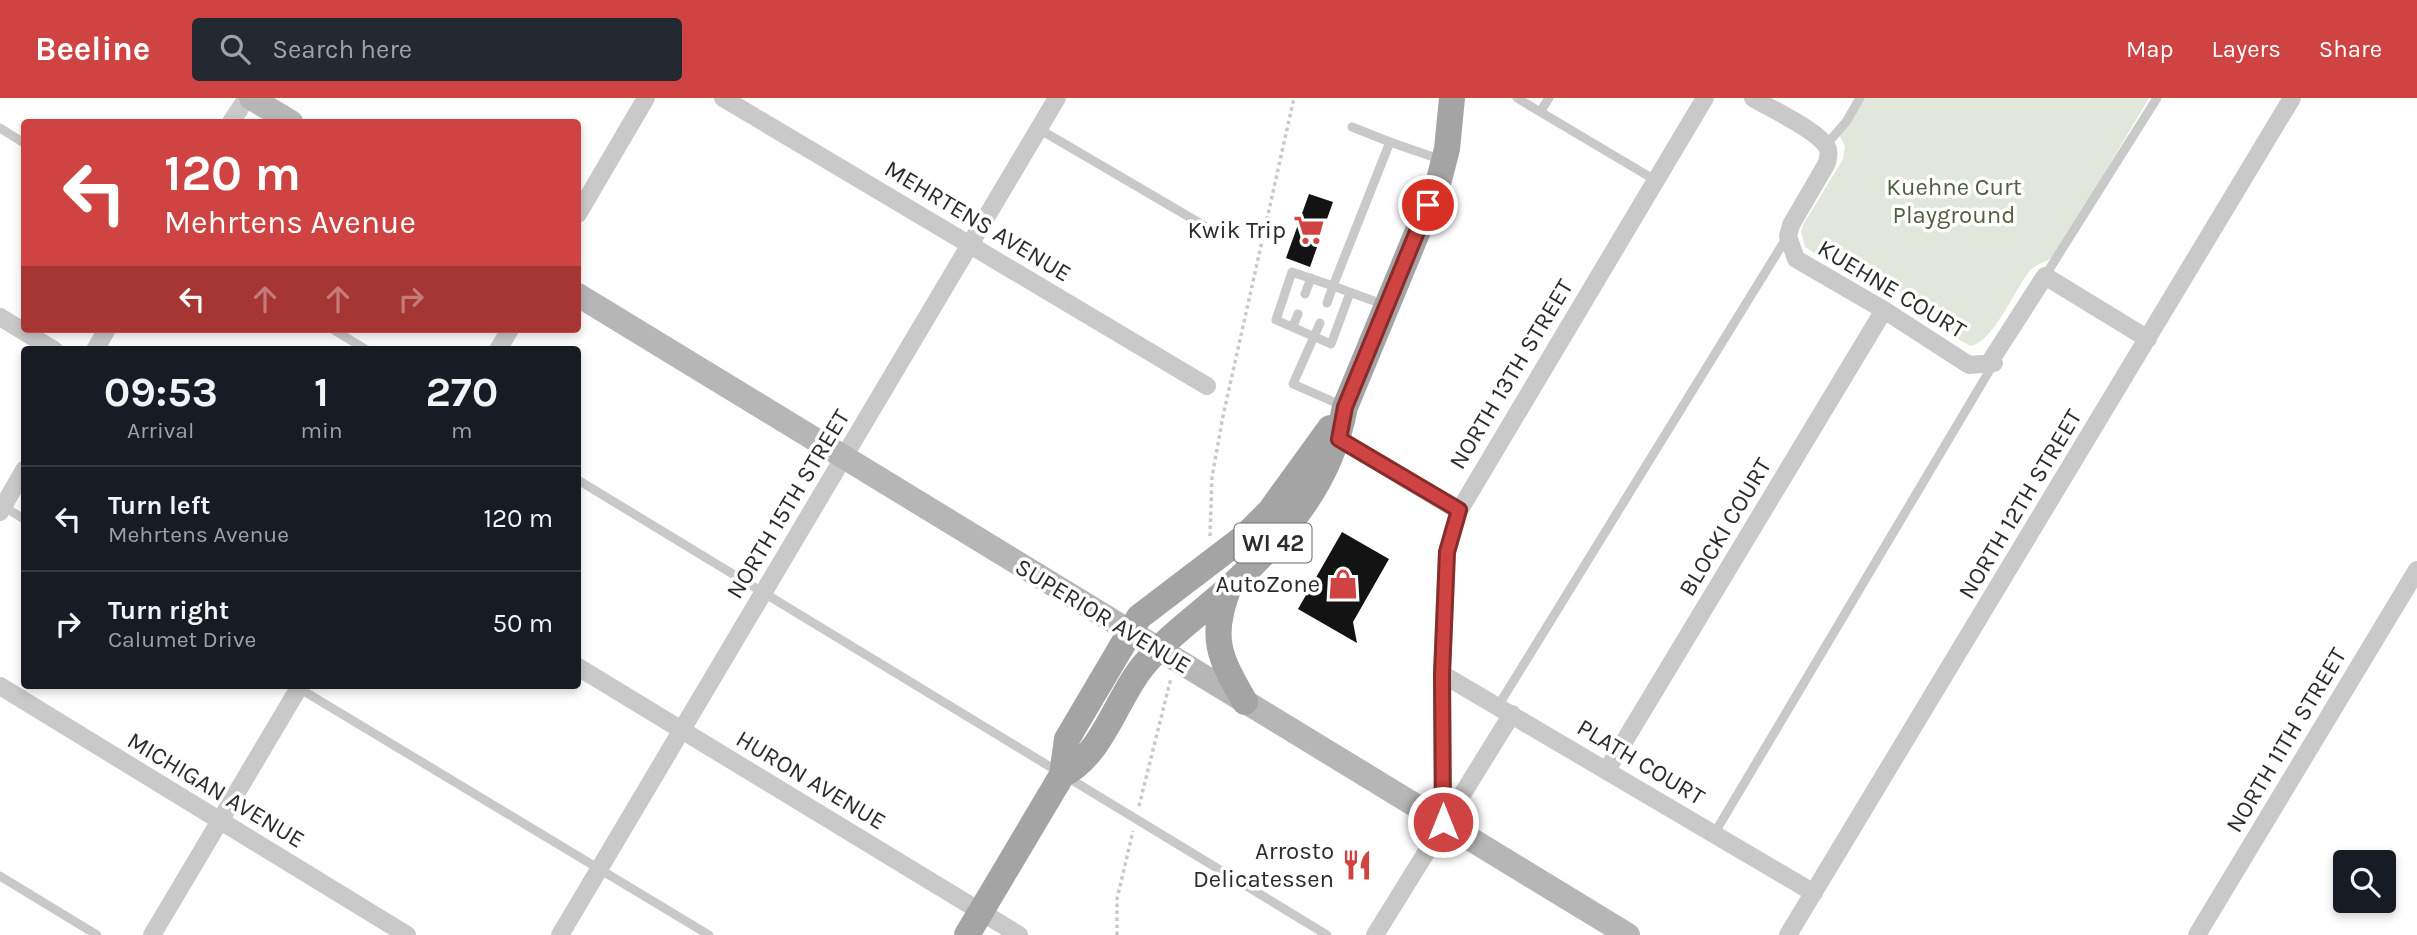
<!DOCTYPE html>
<style>
body{margin:0;font-family:Karla,sans-serif;background:#242831;color:#f1f3f6;height:100vh;display:flex;flex-direction:column;font-size:26px;white-space:nowrap}
*{box-sizing:border-box;margin:0}
p{font-size:23px;color:#9ea1a6}
.icon{flex:none;width:38px;height:38px;fill:none;stroke:currentColor;stroke-width:2;stroke-linecap:round;stroke-linejoin:round}
.map{position:relative;flex:1;overflow:hidden}
.panel{position:absolute;left:21px;top:248px;width:560px;height:343px;display:flex;flex-direction:column;background:#171b24;border-radius:7px;box-shadow:0 4px 10px #0003}
.panel>*{flex:none}
.hud{position:absolute;left:21px;top:21px;width:560px;height:214px;border-radius:7px;box-shadow:0 4px 10px #0003;background:#cf4442;color:#fff;overflow:hidden}
.buttons{position:absolute;left:2333px;top:752px;display:grid;gap:14px}
.buttons a{display:grid;place-items:center;width:63px;height:63px;border-radius:7px;background:#171b24;box-shadow:0 4px 10px #0003;font-size:35px}
.pin{position:absolute;display:grid;place-items:center;width:60px;height:60px;color:#fff;margin:-30px;border:4px solid #fff;border-radius:50%;box-shadow:0 2px 7px #0007}
.me{position:absolute;width:77px;margin:-38px;rotate:0deg;stroke-linejoin:round;filter:drop-shadow(0 0 5px #0008)}
.turn{display:flex;align-items:center;gap:24px;height:147px;padding:0 28px;font-size:32px}
.turn .icon{width:91px;height:91px;stroke-width:2.5}
.turn b{display:block;font-size:49px;line-height:60px}
.lanes{display:flex;align-items:center;height:66px;padding:0 28px;background:#0003;justify-content:center;gap:35px;direction:ltr}
.lanes .off{opacity:.35}
.eta{display:flex;justify-content:space-evenly;align-items:center;height:119px;text-align:center}
.eta b{font-size:42px;font-weight:700;line-height:49px}
ul{padding:0;list-style:none}
li{display:flex;align-items:center;gap:21px;height:105px;padding:0 28px;border-top:2px solid #363941}
li div{flex:1}
li b{display:block;font-size:26px}
li em{font-style:normal}
header{display:flex;align-items:center;gap:42px;box-sizing:border-box;height:98px;padding:0 35px;background:#cf4442;color:#fff}
header strong{font-size:33px}
nav{display:flex;gap:38px;margin-inline-start:auto;font-size:24px}
.search{width:490px;height:63px;background:#242831;display:flex;align-items:center;gap:18px;box-sizing:border-box;padding:0 24px;border-radius:7px;color:#9ea1a6;font-size:26px}
.map>svg:first-child{display:block}
.green{fill:#e1e8db}
.building{fill:#131313}
.lines{fill:none;stroke-linecap:round;stroke-linejoin:round}
.path{stroke:#c9c9c9;stroke-width:3.5;stroke-dasharray:3.5 3.5;stroke-linecap:butt}
.lane{stroke:#c9c9c9;stroke-width:9}
.street{stroke:#c9c9c9;stroke-width:18}
.secondary{stroke:#b6b6b6;stroke-width:24}
.primary{stroke:#a4a4a4;stroke-width:26}
.route-casing{stroke:#872c2b;stroke-width:18}
.route{stroke:#cf4442;stroke-width:12}
.labels{text-anchor:middle;stroke-width:7;stroke-linejoin:round;paint-order:stroke}
.shield{fill:#fff;stroke:#6b6b6b;stroke-width:2}
.shield-label{font-size:23px;font-weight:bold;fill:#2c2c2c}
.park-label{font-size:24px;fill:#4d623f;stroke:#fff}
.street-label{font-size:24px;fill:#2c2c2c;stroke:#fff}
.poi-label{font-size:24px;fill:#2c2c2c;stroke:#fff;text-anchor:end}
</style>
<header>
<strong>Beeline</strong>
<div class="search"><svg class="icon" aria-label="search" viewBox="0 0 24 24"><circle cx="10" cy="10" r="6"/><path d="M15 15l6 6"/></svg>Search here</div>
<nav><a>Map</a><a>Layers</a><a>Share</a></nav>
</header>
<div class="map">
<svg width="2417" height="837" viewBox="0 0 2417 837">
<rect width="100%" height="100%" fill="#fff"/>
<!-- green -->
<path class="green" d="M 1863,0 L 2149,0 L 2056,157 C 2047,165 2036,164 2028,175 C 2015,192 1992,246 1970,248 L 1911,214 L 1900,193 L 1892,187 L 1863,186 L 1805,149 L 1801,133 L 1803,127 L 1843,61 L 1845,48 L 1839,36 Z"/>
<!-- building -->
<path class="building" d="M 1309,96 L 1333,104 L 1310,169 L 1286,160 Z
M 1342,434 L 1389,461 L 1353,524 L 1357,545 L 1298,511 Z"/>
<g class="lines">
<!-- path -->
<path class="path" d="M 1210,438 L 1212,379 L 1223,318 L 1294,0
M 1139,708 L 1171,580
M 1117,837 L 1117,801 L 1133,733"/>
<!-- lane -->
<path class="lane" d="M 1517,0 L 1655,82
M 1540,14 L 1549,0
M 1352,29 L 1390,44
M 0,30 L 24,45
M 1039,31 L 1203,127
M 1826,47 L 1846,24 L 1860,0
M 2045,178 L 2157,0
M 1350,195 L 1331,246 L 1276,222 L 1292,174 L 1333,188 L 1390,44 L 1442,62
M 1305,196 L 1311,180
M 1327,205 L 1333,188 L 1385,207
M 1320,225 L 1293,286 L 1343,308
M 1293,228 L 1298,216
M 332,231 L 367,252
M 578,382 L 1327,837
M 1,407 L 24,421
M 297,589 L 709,837
M 1498,608 L 1787,139
M 1714,736 L 1994,265
M 0,778 L 97,837"/>
<!-- street -->
<path class="street" d="M 723,0 L 1207,288
M 1753,0 C 1771,11 1817,32 1827,49 C 1830,54 1828,59 1827,65 L 1791,127 L 1788,138 L 1796,161 L 1884,212 L 1969,267 L 1994,265 L 1991,262 L 2045,178 L 2148,241
M 231,24 L 247,0
M 578,116 L 646,0
M 0,219 L 54,252
M 95,252 L 107,231
M 498,252 L 510,231
M 1339,341 L 1459,413
M 0,414 L 24,372
M 578,569 L 1019,837
M 1442,576 L 1814,795
M 0,588 L 407,837
M 1607,672 L 1884,212
M 1443,724 L 1442,576 L 1447,454 L 1459,413 L 1705,0
M 152,837 L 300,588
M 560,837 L 1057,0
M 1375,837 L 1512,616
M 1788,837 L 2292,0
M 2197,837 L 2417,472"/>
<!-- secondary -->
<path class="secondary" d="M 251,0 L 291,24
M 578,197 L 1628,837"/>
<!-- primary -->
<path class="primary" d="M 1229,489 C 1209,540 1219,559 1245,604
M 1062,677 C 1102,658 1116,601 1143,568 C 1169,537 1201,515 1230,489 C 1285,438 1331,384 1345,309 L 1439,82 L 1447,51 L 1452,0
M 967,837 L 1062,677 L 1067,641 L 1139,519 L 1244,439 L 1270,413 L 1330,330"/>
</g>
<g class="lines">
<!-- route casing -->
<g class="route-casing">
<path id="route" d="M 1428,107 L 1345,309 L 1339,341 L 1459,412 L 1447,454 L 1442,576 L 1443,724"/>
</g>
<!-- route -->
<use href="#route" class="route"/>
</g>
<!-- icons -->
<defs>
<g id="supermarket-bare" transform="scale(2.415)"><path d="M-6-5.5h2.5l.6 2H6L4.5 2H-2.5L-4.4-4H-6ZM-1.5 3.2a1.3 1.3 0 1 0 .1 0ZM3 3.2a1.3 1.3 0 1 0 .1 0Z" fill="#cf4442" stroke="#fff" stroke-width="2.5" paint-order="stroke"/></g>
<g id="shop-bare" transform="scale(2.415)"><path d="M-5-2.5h2.3a2.7 3.5 0 0 1 5.4 0H5L5.5 6h-11ZM-1.5-2.5h3a1.5 2.3 0 0 0-3 0Z" fill="#cf4442" stroke="#fff" stroke-width="2.5" paint-order="stroke"/></g>
<g id="restaurant-bare" transform="scale(2.415)"><path d="M-5-6h1v4h1v-4h1v4h1v-4h1v5L-1.5 .5V6h-2V.5L-5-1ZM5-6V6H3V1.5H1.5Q1.5-4 5-6Z" fill="#cf4442" stroke="#fff" stroke-width="2.5" paint-order="stroke"/></g>
</defs>
<g fill-rule="evenodd">
<use href="#supermarket-bare" x="1309" y="132"/>
<use href="#shop-bare" x="1343" y="486"/>
<use href="#restaurant-bare" x="1357" y="767"/>
</g>
<g class="labels">
<!-- shield labels -->
<rect class="shield" x="1234.5" y="425.5" width="77" height="39" rx="5"/>
<g class="shield-label">
<text x="1273" y="453">WI 42</text>
</g>
<!-- park labels -->
<g class="park-label">
<text x="1954" y="97">Kuehne Curt<tspan x="1954" dy="28">Playground</tspan></text>
</g>
<!-- street labels -->
<g class="street-label">
<text transform="translate(978 123) rotate(31)" y="8">MEHRTENS AVENUE</text>
<text transform="translate(1892 191) rotate(31)" y="8">KUEHNE COURT</text>
<text transform="translate(1511 276) rotate(-59)" y="8">NORTH 13TH STREET</text>
<text transform="translate(788 406) rotate(-59)" y="8">NORTH 15TH STREET</text>
<text transform="translate(2020 406) rotate(-59)" y="8">NORTH 12TH STREET</text>
<text transform="translate(1725 429) rotate(-59)" y="8">BLOCKI COURT</text>
<text transform="translate(1103 518) rotate(31)" y="8">SUPERIOR AVENUE</text>
<text transform="translate(2286 642) rotate(-59)" y="8">NORTH 11TH STREET</text>
<text transform="translate(1641 664) rotate(31)" y="8">PLATH COURT</text>
<text transform="translate(811 682) rotate(31)" y="8">HURON AVENUE</text>
<text transform="translate(216 692) rotate(31)" y="8">MICHIGAN AVENUE</text>
</g>
<!-- poi labels -->
<g class="poi-label">
<text x="1286" y="140">Kwik Trip</text>
<text x="1320" y="494">AutoZone</text>
<text x="1334" y="761">Arrosto<tspan x="1334" dy="28">Delicatessen</tspan></text>
</g>
</g>
</svg>
<div class="buttons">
<a><svg class="icon" aria-label="search" viewBox="0 0 24 24"><circle cx="10" cy="10" r="6"/><path d="M15 15l6 6"/></svg></a>
</div>
<div class="pin" style="left:1428px;top:107px;background:#d93025"><svg class="icon" aria-label="arrive" viewBox="0 0 24 24"><path d="M6 21V4h12l-3 4 3 4H6"/></svg></div>
<svg class="me" style="left:1443px;top:724px" viewBox="-20 -20 40 40"><circle r="17" fill="#cf4442" stroke="#fff" stroke-width="3"/><path d="M0-11L8 9 0 5-8 9z" fill="#fff"/></svg>
<div class="hud">
<div class="turn"><svg class="icon" aria-label="left" viewBox="0 0 24 24"><path d="M17 20v-9H6M10 6l-5 5 5 5"/></svg><div><b>120 m</b>Mehrtens Avenue</div></div>
<div class="lanes"><svg class="icon" aria-label="left" viewBox="0 0 24 24"><path d="M17 20v-9H6M10 6l-5 5 5 5"/></svg><svg class="icon off" aria-label="ahead" viewBox="0 0 24 24"><path d="M12 20V5M6 11l6-6 6 6"/></svg><svg class="icon off" aria-label="ahead" viewBox="0 0 24 24"><path d="M12 20V5M6 11l6-6 6 6"/></svg><svg class="icon off" aria-label="right" viewBox="0 0 24 24"><path d="M7 20v-9h11M14 6l5 5-5 5"/></svg></div>
</div>
<section class="panel">
<div class="eta">
<div><b>09:53</b><p>Arrival</p></div>
<div><b>1</b><p>min</p></div>
<div><b>270</b><p>m</p></div>
</div>
<ul>
<li><svg class="icon" aria-label="left" viewBox="0 0 24 24"><path d="M17 20v-9H6M10 6l-5 5 5 5"/></svg><div><b>Turn left</b><p>Mehrtens Avenue</p></div><em>120 m</em></li>
<li><svg class="icon" aria-label="right" viewBox="0 0 24 24"><path d="M7 20v-9h11M14 6l5 5-5 5"/></svg><div><b>Turn right</b><p>Calumet Drive</p></div><em>50 m</em></li>
</ul>
</section>
</div>
